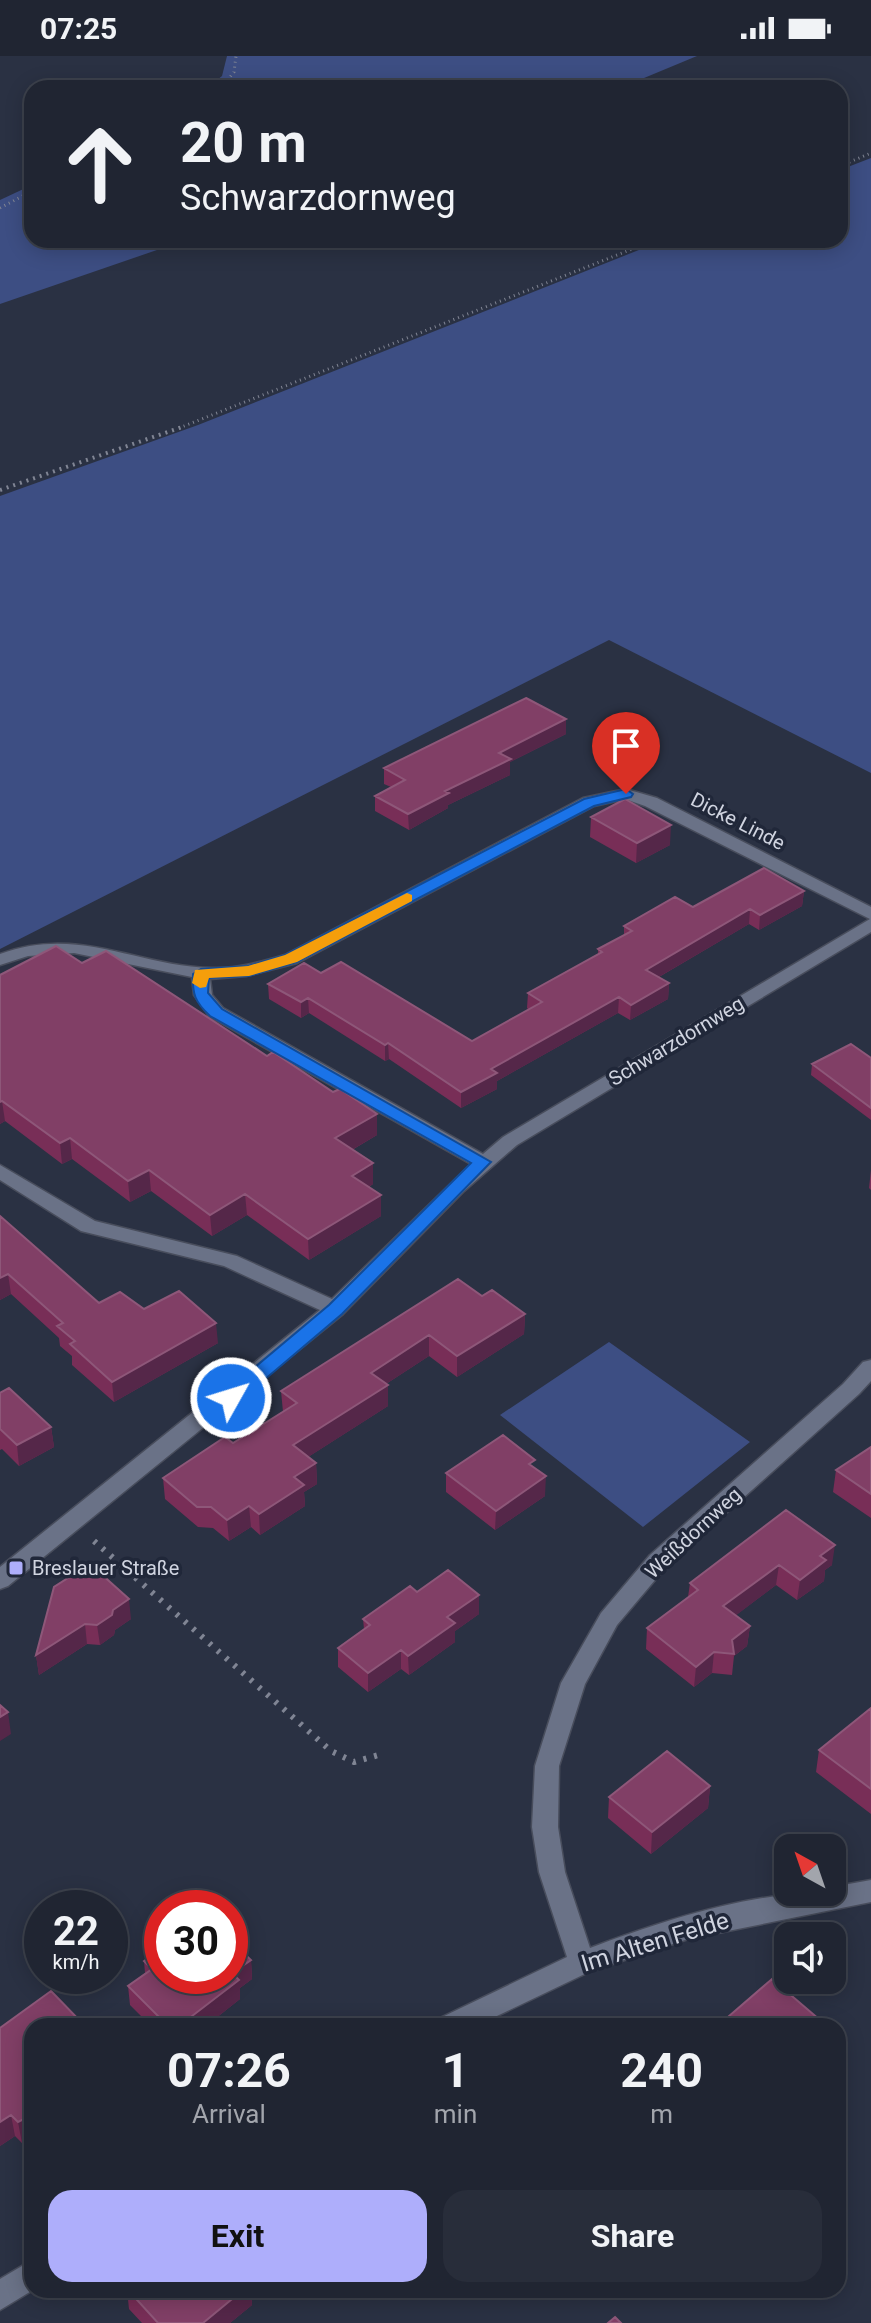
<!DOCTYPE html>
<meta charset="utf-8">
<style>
body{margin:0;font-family:Roboto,sans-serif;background:#282d3a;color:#f1f3f6;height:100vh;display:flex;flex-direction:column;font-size:30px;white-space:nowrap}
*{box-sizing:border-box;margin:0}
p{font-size:26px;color:#a2a5ac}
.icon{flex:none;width:44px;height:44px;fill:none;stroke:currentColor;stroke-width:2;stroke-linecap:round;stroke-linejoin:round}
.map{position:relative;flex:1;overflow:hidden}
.sheet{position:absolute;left:24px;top:1962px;width:822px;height:280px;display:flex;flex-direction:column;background:#202532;border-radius:24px;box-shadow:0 4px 20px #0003,0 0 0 2px #3d424d}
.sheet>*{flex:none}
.banner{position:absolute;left:24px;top:24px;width:824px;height:168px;border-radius:24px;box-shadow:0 4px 20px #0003,0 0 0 2px #3d424d;background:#202532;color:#f1f3f6;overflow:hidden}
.needle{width:52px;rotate:320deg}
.controls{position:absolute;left:774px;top:1778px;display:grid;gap:16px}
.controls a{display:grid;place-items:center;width:72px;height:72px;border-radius:16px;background:#202532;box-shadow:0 4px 20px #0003,0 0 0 2px #3d424d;font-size:40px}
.speed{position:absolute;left:24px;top:1834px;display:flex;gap:16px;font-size:40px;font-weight:700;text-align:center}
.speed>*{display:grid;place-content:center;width:104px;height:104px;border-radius:50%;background:#202532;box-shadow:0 4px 20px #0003,0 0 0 2px #3d424d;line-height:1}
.speed small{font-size:20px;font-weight:400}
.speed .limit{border:12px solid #d22;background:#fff;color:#111}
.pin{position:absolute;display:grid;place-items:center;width:68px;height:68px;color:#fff;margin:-82px -34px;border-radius:50% 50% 50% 0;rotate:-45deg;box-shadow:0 0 8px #0007}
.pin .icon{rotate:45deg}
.me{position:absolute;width:88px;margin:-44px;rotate:51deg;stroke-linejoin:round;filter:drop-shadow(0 0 6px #0008)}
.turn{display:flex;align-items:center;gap:28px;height:168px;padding:0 24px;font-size:36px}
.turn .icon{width:104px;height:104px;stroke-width:2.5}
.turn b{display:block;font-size:56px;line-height:68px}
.eta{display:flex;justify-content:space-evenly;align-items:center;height:136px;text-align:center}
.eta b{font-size:48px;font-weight:700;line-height:56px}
.cta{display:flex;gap:16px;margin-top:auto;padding:16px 24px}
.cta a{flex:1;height:92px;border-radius:24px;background:#aeaefb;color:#111;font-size:32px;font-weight:700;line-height:92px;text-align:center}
.cta a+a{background:#282d3a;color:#f1f3f6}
.status{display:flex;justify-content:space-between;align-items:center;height:56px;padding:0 40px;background:#202532;direction:ltr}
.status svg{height:22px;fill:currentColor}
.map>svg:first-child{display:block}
.green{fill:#3d4e83}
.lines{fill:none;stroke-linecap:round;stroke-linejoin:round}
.minor-casing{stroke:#484d5c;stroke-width:3}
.path-far2{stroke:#808594;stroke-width:3;stroke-dasharray:1 4;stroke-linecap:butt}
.path-far1{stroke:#808594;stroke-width:4;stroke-dasharray:2 5;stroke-linecap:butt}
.path{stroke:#808594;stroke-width:6;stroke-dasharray:3 8;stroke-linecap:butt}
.minor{fill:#6a7287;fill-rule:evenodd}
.wall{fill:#782e57}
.shaded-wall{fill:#552749}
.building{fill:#813f66;stroke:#8e5779;stroke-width:2}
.route{fill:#1a73e8;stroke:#114b97;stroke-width:2}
.slow{fill:#f59e0b}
.poi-dot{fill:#aeaefb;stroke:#202739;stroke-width:3}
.labels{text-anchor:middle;stroke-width:7;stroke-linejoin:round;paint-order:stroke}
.street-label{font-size:20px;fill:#d0d4e0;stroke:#202739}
.poi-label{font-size:20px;fill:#d0d4e0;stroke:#202739;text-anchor:start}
.near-street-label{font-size:24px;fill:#d0d4e0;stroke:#202739}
</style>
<div class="status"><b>07:25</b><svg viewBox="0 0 49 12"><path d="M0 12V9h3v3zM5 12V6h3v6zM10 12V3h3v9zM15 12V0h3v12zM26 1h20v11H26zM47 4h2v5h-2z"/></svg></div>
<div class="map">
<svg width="871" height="2267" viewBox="0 0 871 2267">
<rect width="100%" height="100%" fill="#2a3143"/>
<!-- green -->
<path class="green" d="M 227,0 L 697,0 L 620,32 L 207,32 L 222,20 Z
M 871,102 L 871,717 L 609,584 L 0,893 L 0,440 L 198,369 L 664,184 L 840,184 L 840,114 Z
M 32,129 L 32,184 L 186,184 L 0,248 L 0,144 Z
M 609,1286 L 750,1386 L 643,1471 L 500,1359 Z"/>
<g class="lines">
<!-- minor casing -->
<g class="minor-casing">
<path id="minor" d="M 626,733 L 657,742 L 871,851 L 871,876 L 517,1089 L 464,1135 L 343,1258 L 8,1530 L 0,1533 L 0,1511 L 320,1254 L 224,1210 L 81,1175 L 0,1124 L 0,1109 L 95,1165 L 237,1200 L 332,1243 L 471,1108 L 209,960 L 194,939 L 192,921 L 74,897 L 28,900 L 0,909 L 0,898 C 78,869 136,910 212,912 C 237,913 261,906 285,899 L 583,742 ZM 625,743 L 645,750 L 870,863 L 503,1081 L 483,1098 L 223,952 L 212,939 L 210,923 L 246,920 L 297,907 L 594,750 Z
M 871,1304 L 871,1325 L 859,1338 L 666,1511 L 617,1569 L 585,1628 L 559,1710 L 558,1771 L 565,1816 L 590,1892 C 665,1864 751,1836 832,1836 L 832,1831 L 871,1824 L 871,1846 L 688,1883 L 591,1915 L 476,1970 L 437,1970 L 440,1962 L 567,1901 L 539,1816 L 532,1771 L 535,1710 L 561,1627 L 601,1557 L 650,1499 L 843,1328 L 863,1306 Z
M 32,2204 L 33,2234 L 0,2254 L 0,2223 Z"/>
</g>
<!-- path-far2 -->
<path class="path-far2" d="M 221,32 L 234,16 L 236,0
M 840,110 L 871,97
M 0,152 L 32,135
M 179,372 L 655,184"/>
<!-- path-far1 -->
<path class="path-far1" d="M 0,434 L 185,370"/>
<!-- path -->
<path class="path" d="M 94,1485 L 331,1695 L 354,1706 L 382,1698"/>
<!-- minor -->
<use href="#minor" class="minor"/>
</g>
<!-- wall -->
<path class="wall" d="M 566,663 L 566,678 L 510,706 L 510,719 L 448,749 L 448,752 L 409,774 L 375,755 L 375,740 L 391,731 L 384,728 L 384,712 Z
M 591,761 L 670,789 L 636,807 L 590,781 Z
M 804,835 L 802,850 L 759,874 L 749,868 L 659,921 L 669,927 L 668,943 L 630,964 L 618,957 L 497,1025 L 497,1033 L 461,1052 L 389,1003 L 385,1005 L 309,957 L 301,962 L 269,943 L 268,928 L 321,917 L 472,985 L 529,954 L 527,952 L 528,937 L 598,898 L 598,893 L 624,880 L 624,870 L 693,851 Z
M 82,907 L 267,1000 L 333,1036 L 377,1058 L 377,1079 L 352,1094 L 373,1128 L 369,1131 L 381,1139 L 381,1160 L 309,1204 L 247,1159 L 212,1180 L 151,1135 L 130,1146 L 72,1103 L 62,1108 L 5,1065 L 0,1068 L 0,919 Z
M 871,1002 L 871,1064 L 811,1019 L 812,1008 Z
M 871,1114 L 871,1134 L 869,1132 Z
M 0,1160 L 99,1247 L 144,1253 L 218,1287 L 114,1346 L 72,1309 L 72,1300 L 60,1290 L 59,1282 L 11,1238 L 0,1244 Z
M 482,1240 L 525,1258 L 524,1278 L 457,1321 L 429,1300 L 386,1328 L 388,1350 L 308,1401 L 316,1407 L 317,1428 L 304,1436 L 305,1450 L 260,1479 L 251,1471 L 229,1485 L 213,1472 L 198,1471 L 165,1443 L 163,1422 L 233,1387 L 283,1356 L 281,1335 Z
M 0,1337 L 51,1371 L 54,1391 L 19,1410 L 2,1393 L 0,1394 Z
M 871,1391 L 871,1462 L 833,1436 L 836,1414 Z
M 535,1412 L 545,1440 L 495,1474 L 446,1436 L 446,1417 Z
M 786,1454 L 832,1509 L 825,1514 L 824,1525 L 797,1544 L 776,1529 L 736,1559 L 750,1570 L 747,1590 L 734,1600 L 732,1619 L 712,1617 L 694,1631 L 646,1593 L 647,1572 L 688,1541 L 690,1527 Z
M 54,1531 L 131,1563 L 115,1574 L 114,1579 L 100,1589 L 87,1588 L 39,1619 L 36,1599 Z
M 417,1536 L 479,1539 L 479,1558 L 455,1575 L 455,1586 L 409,1619 L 401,1613 L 368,1636 L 338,1611 L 338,1592 L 364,1573 L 363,1563 Z
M 871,1652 L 871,1758 L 816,1716 L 819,1694 Z
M 710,1730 L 708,1752 L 651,1798 L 608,1762 L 609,1741 Z
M 240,1893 L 251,1904 L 252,1923 L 240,1932 L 240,1943 L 206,1970 L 151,1970 L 130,1949 L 128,1930 L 145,1917 L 144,1905 Z
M 32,1970 L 32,2082 L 22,2087 L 15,2080 L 0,2090 Z
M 127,2234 L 251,2234 L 252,2249 L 230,2267 L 142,2267 L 129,2253 Z"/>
<!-- shaded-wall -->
<path class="shaded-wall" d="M 566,663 L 566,678 L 510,706 L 510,719 L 448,749 L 448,752 L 409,774 L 408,758 L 445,735 L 499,697 Z
M 671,769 L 670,789 L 636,807 L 637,787 Z
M 804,835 L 802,850 L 759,874 L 760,859 Z
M 750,853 L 749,868 L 645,929 L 646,914 Z
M 669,927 L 668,943 L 630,964 L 631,949 Z
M 619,941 L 618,957 L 497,1025 L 497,1033 L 461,1052 L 461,1036 L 491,1013 Z
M 308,942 L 309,957 L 301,962 L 301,946 Z
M 388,987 L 389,1003 L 385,1005 L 385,989 Z
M 2,1045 L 5,1065 L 0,1068 L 0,1046 Z
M 377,1058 L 377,1079 L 336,1103 L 335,1082 Z
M 70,1082 L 72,1103 L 62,1108 L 60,1087 Z
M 373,1107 L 373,1128 L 353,1141 L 352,1120 Z
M 149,1114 L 151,1135 L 130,1146 L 128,1125 Z
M 245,1138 L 247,1159 L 212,1180 L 210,1159 Z
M 381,1139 L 381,1160 L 309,1204 L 308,1183 Z
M 8,1218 L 11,1238 L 0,1244 L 0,1222 Z
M 525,1258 L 524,1278 L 457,1321 L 457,1300 Z
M 216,1267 L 218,1287 L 114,1346 L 112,1326 Z
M 429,1279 L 429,1300 L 372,1337 L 371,1317 Z
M 388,1329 L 388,1350 L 294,1410 L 293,1389 Z
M 51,1371 L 54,1391 L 19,1410 L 17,1389 Z
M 316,1407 L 317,1428 L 304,1436 L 305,1450 L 260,1479 L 259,1458 L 294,1421 Z
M 546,1420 L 545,1440 L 495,1474 L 496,1455 Z
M 249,1450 L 251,1471 L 229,1485 L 227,1464 Z
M 835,1489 L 832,1509 L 825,1514 L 824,1525 L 797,1544 L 800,1524 L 820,1500 Z
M 779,1509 L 776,1529 L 722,1570 L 723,1550 Z
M 479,1539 L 479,1558 L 455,1575 L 455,1586 L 409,1619 L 408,1600 L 447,1561 Z
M 129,1543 L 131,1563 L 115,1574 L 114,1579 L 100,1589 L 97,1569 L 113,1554 Z
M 85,1568 L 87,1588 L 39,1619 L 36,1599 Z
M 750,1570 L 747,1590 L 734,1600 L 732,1584 Z
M 401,1594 L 401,1613 L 368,1636 L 368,1617 Z
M 714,1596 L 712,1617 L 694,1631 L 696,1611 Z
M 8,1656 L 11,1678 L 0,1685 L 0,1661 Z
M 710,1730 L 708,1752 L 651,1798 L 652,1776 Z
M 239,1877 L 240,1896 L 230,1883 Z
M 251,1904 L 252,1923 L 240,1932 L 240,1943 L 206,1970 L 179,1970 L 232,1917 Z
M 842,1983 L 839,2002 L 838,2002 L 838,1986 Z
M 11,2059 L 15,2080 L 0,2090 L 0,2066 Z
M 32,2059 L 32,2082 L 22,2087 L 18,2066 Z
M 243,2234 L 251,2234 L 252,2249 L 230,2267 L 203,2267 Z"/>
<!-- building -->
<path class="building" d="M 526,642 L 566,663 L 499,697 L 511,703 L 445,735 L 449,737 L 408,758 L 375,740 L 405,724 L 384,712 Z
M 625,743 L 671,769 L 637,787 L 591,761 Z
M 764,812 L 804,835 L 760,859 L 750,853 L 646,914 L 669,927 L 631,949 L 619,941 L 491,1013 L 497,1017 L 461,1036 L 388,987 L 385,989 L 308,942 L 301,946 L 268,928 L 304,907 L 321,917 L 341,906 L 472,985 L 542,946 L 528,937 L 602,896 L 598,893 L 632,875 L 624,870 L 675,841 L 693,851 Z
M 56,890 L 82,907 L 106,895 L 267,1000 L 273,996 L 333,1036 L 340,1033 L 377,1058 L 335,1082 L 373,1107 L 352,1120 L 381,1139 L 308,1183 L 245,1138 L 210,1159 L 149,1114 L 128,1125 L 70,1082 L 60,1087 L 2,1045 L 0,1046 L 0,919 Z
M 851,988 L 871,1002 L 871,1052 L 812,1008 Z
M 0,1160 L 99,1247 L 120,1236 L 144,1253 L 179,1235 L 216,1267 L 112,1326 L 70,1288 L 75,1285 L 57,1270 L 63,1267 L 8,1218 L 0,1222 Z
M 458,1223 L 482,1240 L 492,1234 L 525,1258 L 457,1300 L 429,1279 L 371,1317 L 388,1329 L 293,1389 L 316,1407 L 294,1421 L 304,1429 L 259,1458 L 249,1450 L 227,1464 L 211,1451 L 197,1451 L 163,1422 L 225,1381 L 233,1387 L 297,1347 L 281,1335 Z
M 9,1332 L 51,1371 L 17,1389 L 0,1373 L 0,1337 Z
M 503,1379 L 535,1404 L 529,1408 L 546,1420 L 496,1455 L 446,1417 Z
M 871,1391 L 871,1438 L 836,1414 Z
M 786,1454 L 835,1489 L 820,1500 L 826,1504 L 800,1524 L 779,1509 L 723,1550 L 750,1570 L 732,1584 L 734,1598 L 714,1596 L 696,1611 L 647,1572 L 698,1534 L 690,1527 Z
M 90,1508 L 129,1543 L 113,1554 L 112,1559 L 97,1569 L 85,1568 L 36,1599 L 54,1531 Z
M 448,1514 L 479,1539 L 447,1561 L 455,1567 L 408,1600 L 401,1594 L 368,1617 L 338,1592 L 370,1569 L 363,1563 L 410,1530 L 417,1536 Z
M 0,1649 L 8,1656 L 0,1661 Z
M 871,1652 L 871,1733 L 819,1694 Z
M 667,1695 L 710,1730 L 652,1776 L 609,1741 Z
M 230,1868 L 239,1877 L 230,1883 Z
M 230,1884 L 251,1904 L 232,1917 L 239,1924 L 179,1970 L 168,1970 L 128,1930 L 152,1913 L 144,1905 L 162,1892 L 162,1920 L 230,1920 Z
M 772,1923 L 827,1970 L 711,1970 L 718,1965 L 721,1967 Z
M 51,1935 L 85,1970 L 32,1970 L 32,2059 L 18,2066 L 11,2059 L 0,2066 L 0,1972 Z
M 128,2234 L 243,2234 L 203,2267 L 158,2267 Z
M 615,2261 L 621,2267 L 608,2267 Z"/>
<!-- route -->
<path class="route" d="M 626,733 L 633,738 L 631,741 L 594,750 L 297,906 L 249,920 L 209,922 L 208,937 L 222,953 L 491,1106 L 342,1258 L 238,1346 L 224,1346 L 221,1342 L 224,1337 L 329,1249 L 471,1107 L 210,960 C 195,946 192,938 193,918 L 201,913 L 248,910 L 285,899 L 584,743 Z"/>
<!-- slow -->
<path class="slow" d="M 407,837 L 412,839 L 412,845 L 297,906 L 249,920 L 209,922 L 206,931 L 200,932 L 192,927 L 195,914 L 248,910 L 285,899 Z"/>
<!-- markers -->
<rect class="poi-dot" x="8" y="1504" width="16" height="16" rx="4"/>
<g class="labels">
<!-- street labels -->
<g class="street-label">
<text transform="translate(738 765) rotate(27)" y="7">Dicke Linde</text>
<text transform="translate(676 985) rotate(-31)" y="7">Schwarzdornweg</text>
<text transform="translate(693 1477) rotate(-43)" y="7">Weißdornweg</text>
</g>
<!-- poi labels -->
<g class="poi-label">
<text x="32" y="1519">Breslauer Straße</text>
</g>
<!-- near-street labels -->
<g class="near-street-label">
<text transform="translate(655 1886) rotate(-17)" y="8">Im Alten Felde</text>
</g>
</g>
</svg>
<div class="controls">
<a><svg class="needle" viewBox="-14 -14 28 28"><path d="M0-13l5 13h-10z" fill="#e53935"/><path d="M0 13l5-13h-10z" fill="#a2a5ac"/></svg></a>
<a><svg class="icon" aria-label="sound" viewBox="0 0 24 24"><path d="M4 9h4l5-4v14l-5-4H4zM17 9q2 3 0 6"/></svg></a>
</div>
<div class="speed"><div>22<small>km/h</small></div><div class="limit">30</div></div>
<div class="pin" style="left:626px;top:738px;background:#d93025"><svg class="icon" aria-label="arrive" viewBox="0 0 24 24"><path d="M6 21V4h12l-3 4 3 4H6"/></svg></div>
<svg class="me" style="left:231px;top:1342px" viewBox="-20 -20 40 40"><circle r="17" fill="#1a73e8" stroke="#fff" stroke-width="3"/><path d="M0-11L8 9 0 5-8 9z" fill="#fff"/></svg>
<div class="banner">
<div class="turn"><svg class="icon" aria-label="ahead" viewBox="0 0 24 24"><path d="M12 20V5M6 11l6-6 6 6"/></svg><div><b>20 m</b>Schwarzdornweg</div></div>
</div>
<section class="sheet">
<div class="eta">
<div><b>07:26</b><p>Arrival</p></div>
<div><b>1</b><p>min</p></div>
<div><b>240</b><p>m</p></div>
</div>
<div class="cta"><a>Exit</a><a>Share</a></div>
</section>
</div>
